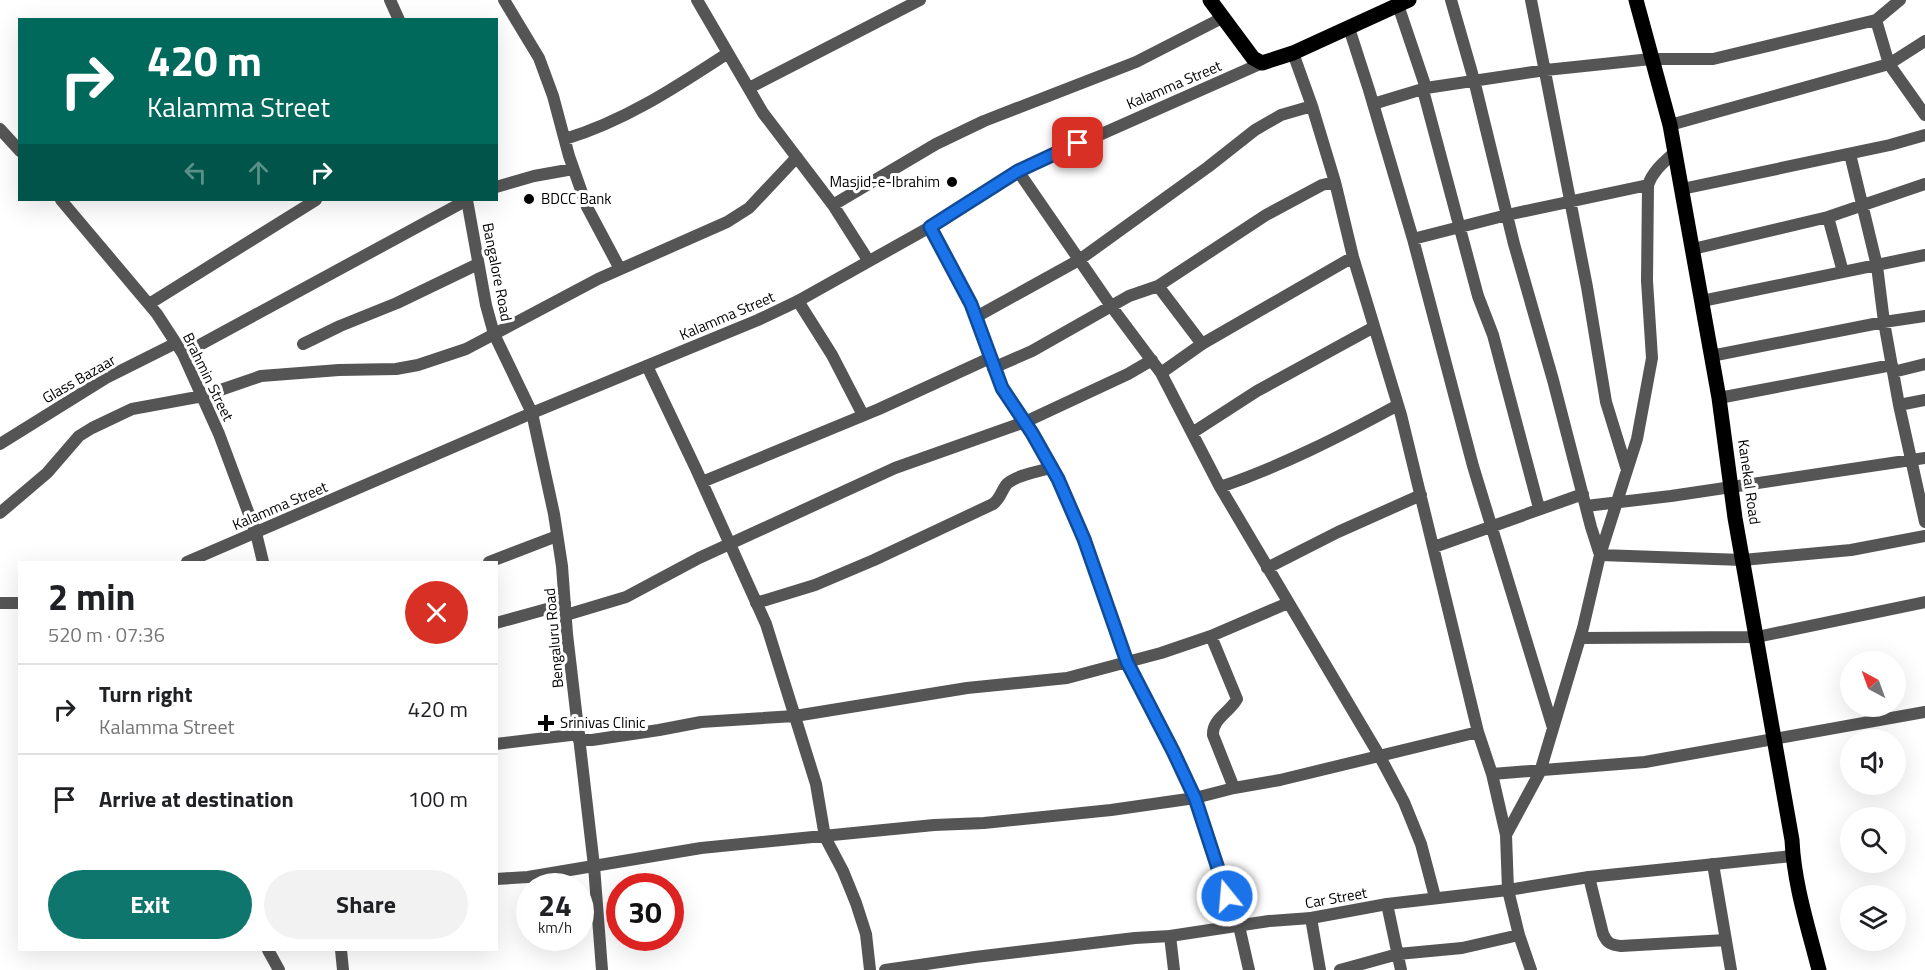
<!DOCTYPE html>
<meta charset="utf-8">
<style>
body{margin:0;font-family:"Titillium Web",sans-serif;background:#f2f2f2;color:#202124;height:100vh;display:flex;flex-direction:column;font-size:22px;white-space:nowrap}
*{box-sizing:border-box;margin:0}
p{font-size:20px;color:#757577}
.icon{flex:none;width:33px;height:33px;fill:none;stroke:currentColor;stroke-width:2;stroke-linecap:round;stroke-linejoin:round}
.map{position:relative;flex:1;overflow:hidden}
.sheet{position:absolute;left:18px;top:561px;width:480px;height:390px;display:flex;flex-direction:column;background:#fff;border-radius:0px;box-shadow:0 6px 24px #0002}
.sheet>*{flex:none}
.banner{position:absolute;left:18px;top:18px;width:480px;height:183px;border-radius:0px;box-shadow:0 6px 24px #0002;background:#00695c;color:#fff;overflow:hidden}
.needle{width:39px;rotate:319deg}
.fabs{position:absolute;left:1840px;top:651px;display:grid;gap:12px}
.fabs a{display:grid;place-items:center;width:66px;height:66px;border-radius:50%;background:#fff;box-shadow:0 6px 24px #0002;font-size:30px}
.speed{position:absolute;left:516px;top:873px;display:flex;gap:12px;font-size:30px;font-weight:700;text-align:center}
.speed>*{display:grid;place-content:center;width:78px;height:78px;border-radius:50%;background:#fff;box-shadow:0 6px 24px #0002;line-height:1}
.speed small{font-size:15px;font-weight:400}
.speed .limit{border:9px solid #d22;background:#fff;color:#111}
.pin{position:absolute;display:grid;place-items:center;width:51px;height:51px;color:#fff;margin:-26px;border-radius:12px;box-shadow:0 3px 9px #0006}
.me{position:absolute;width:66px;margin:-33px;rotate:343deg;stroke-linejoin:round;filter:drop-shadow(0 0 4px #0008)}
.turn{display:flex;align-items:center;gap:21px;height:126px;padding:0 30px;font-size:27px}
.turn .icon{width:78px;height:78px;stroke-width:2.5}
.turn b{display:block;font-size:42px;line-height:51px}
.lanes{display:flex;align-items:center;height:57px;padding:0 30px;background:#0003;justify-content:center;gap:30px;direction:ltr}
.lanes .off{opacity:.35}
.round{display:grid;place-items:center;flex:none;width:63px;height:63px;border-radius:32px;background:#f2f2f2}
.summary{display:flex;align-items:center;justify-content:space-between;height:102px;padding:0 30px}
h1{font-size:36px;font-weight:700;line-height:45px}
.cta{display:flex;gap:12px;margin-top:auto;padding:12px 30px}
.cta a{flex:1;height:69px;border-radius:36px;background:#0f766e;color:#fff;font-size:24px;font-weight:700;line-height:69px;text-align:center}
.cta a+a{background:#f2f2f2;color:#202124}
ul{padding:0;list-style:none}
li{display:flex;align-items:center;gap:18px;height:90px;padding:0 30px;border-top:2px solid #e0e0e0}
li div{flex:1}
li b{display:block;font-size:22px}
li em{font-style:normal}
.map>svg:first-child{display:block}
.lines{fill:none;stroke-linecap:round;stroke-linejoin:round}
.minor{stroke:#555;stroke-width:12}
.tertiary{stroke:#555;stroke-width:12}
.primary{stroke:#000;stroke-width:15}
.route-casing{stroke:#114b97;stroke-width:15}
.route{stroke:#1a73e8;stroke-width:10}
.poi-dot{fill:#000;stroke:#fff;stroke-width:2}
.labels{text-anchor:middle;stroke-width:6;stroke-linejoin:round;paint-order:stroke}
.street-label{font-size:15px;fill:#000;stroke:#fff}
.poi-label{font-size:15px;fill:#000;stroke:#fff;text-anchor:start}
</style>
<div class="map">
<svg width="1925" height="970" viewBox="0 0 1925 970">
<rect width="100%" height="100%" fill="#fff"/>
<g class="lines">
<!-- minor -->
<path class="minor" d="M 504,0 L 539,58 L 553,96 L 569,156 L 587,207 L 620,269
M 697,0 L 763,113 L 833,205 L 868,260
M 1451,0 L 1474,80 L 1514,244 L 1553,380 L 1591,527 L 1600,555 L 1743,560 L 1851,550 L 1925,536
M 1531,0 L 1587,287 L 1606,402 L 1627,470
M 1398,5 L 1426,88
M 1876,20 L 1889,64 L 1925,115
M 1349,28 L 1369,90 L 1413,239 L 1473,466 L 1553,728
M 1293,53 L 1312,106 L 1335,182 L 1353,257 L 1401,415 L 1478,732 L 1492,774 L 1506,835 L 1508,890 L 1519,935 L 1531,970
M 749,88 L 920,0
M 1423,90 L 1478,296 L 1493,335 L 1539,508
M 1373,104 L 1426,88 L 1546,70 L 1651,59 L 1713,59 L 1876,20 L 1900,0
M 1670,125 L 1889,64 L 1925,41
M 0,129 L 20,151
M 565,139 C 625,121 676,87 728,53
M 1850,154 L 1877,266 L 1884,322 L 1899,405 L 1925,522
M 1018,171 L 1111,306 L 1161,373 L 1220,487 L 1379,755 L 1404,802 L 1421,844 L 1435,897
M 496,187 L 534,176 L 573,169
M 1682,189 L 1890,145 L 1925,135
M 61,200 L 157,314 L 183,354 L 219,434 L 256,533 L 263,562
M 833,205 L 936,144 L 984,121 L 1136,62 L 1222,18
M 1828,217 L 1843,272
M 930,227 L 971,304 L 1002,388 L 1032,433 L 1058,479 L 1084,539 L 1127,662 L 1173,751 L 1195,798 L 1227,896 L 1239,926 L 1249,970
M 1413,239 L 1507,215 L 1648,185
M 1693,249 L 1828,217 L 1925,184
M 1158,286 L 1202,344
M 798,301 L 832,355 L 863,415
M 1702,301 L 1925,255
M 149,304 L 316,200
M 976,317 L 1079,260 L 1208,167 L 1255,130 L 1281,115 L 1312,106
M 303,344 L 340,326 L 397,303 L 478,264
M 183,354 L 467,200
M 1711,356 L 1884,322 L 1925,316
M 647,366 L 696,469 L 766,624 L 816,784 L 825,837 L 843,871 L 856,903 L 866,934 L 870,970
M 993,368 L 1032,351 L 1129,296 L 1158,286 L 1266,215 L 1322,185 L 1335,182
M 1893,372 L 1925,364
M 1161,373 L 1202,344 L 1353,257
M 1719,398 L 1892,365
M 1899,405 L 1925,400
M 1192,433 L 1257,391 L 1374,327
M 0,444 L 106,378 L 176,343
M 702,482 L 879,409 L 990,358
M 1220,487 C 1282,466 1341,436 1398,405
M 1586,506 L 1671,496 L 1925,458
M 0,513 L 47,473 L 79,436 L 92,428 L 132,409 L 203,396 L 261,376 L 339,370 L 396,369 L 418,365 L 466,349 L 598,279 L 727,222 L 749,208 L 797,157
M 1434,547 L 1583,494
M 489,562 L 557,536
M 1267,568 L 1338,532 L 1421,495
M 756,603 L 815,585 L 874,560 L 993,504 C 1000,499 1001,492 1006,485 C 1013,476 1040,471 1051,468
M 566,615 L 626,597 L 699,558 L 895,468 L 1025,422 L 1128,374 L 1152,360
M 496,623 L 565,604
M 1211,636 L 1237,699 C 1230,712 1212,719 1213,735 L 1234,788
M 1580,638 L 1757,637 L 1925,602
M 579,740 L 592,740 L 659,730 L 701,722 L 795,716 L 967,688 L 1067,678 L 1161,653 L 1211,636 L 1288,603
M 496,744 L 579,734
M 1492,774 L 1645,762 L 1925,712
M 1506,835 L 1540,772 L 1583,628 L 1600,555 L 1637,439 L 1652,358 L 1647,281 L 1648,185 C 1653,171 1663,163 1674,153
M 1713,864 L 1731,970
M 1589,877 L 1603,934 C 1607,943 1611,945 1621,946 L 1726,940
M 496,879 L 528,877 L 701,848 L 934,825 L 984,823 L 1111,810 L 1195,798 L 1234,788 L 1280,780 L 1478,732
M 1387,904 L 1401,970
M 1311,918 L 1320,970
M 1170,936 L 1174,970
M 268,950 L 279,970
M 341,950 L 343,970
M 1340,970 L 1398,954 L 1462,948 L 1519,935"/>
<!-- tertiary -->
<path class="tertiary" d="M 390,0 L 399,20
M 467,200 L 486,305 L 494,334 L 532,413 L 554,514 L 562,566 L 567,634 L 594,866 L 602,970
M 187,562 L 532,413 L 758,320 L 798,301 L 930,227 L 1018,171 L 1262,63
M 0,603 L 20,603
M 885,970 L 975,957 L 1135,938 L 1170,936 L 1269,921 L 1311,918 L 1387,904 L 1508,890 L 1589,877 L 1792,856"/>
<!-- primary -->
<path class="primary" d="M 1210,0 L 1253,58 L 1262,63 L 1293,53 L 1409,0
M 1636,0 L 1670,125 L 1719,398 L 1735,518 L 1792,840 C 1794,884 1808,927 1819,970"/>
</g>
<g class="lines">
<!-- route casing -->
<g class="route-casing">
<path id="route" d="M 1078,143 L 1018,171 L 930,227 L 971,304 L 1002,388 L 1032,433 L 1058,479 L 1084,539 L 1127,662 L 1173,751 L 1195,798 L 1227,896"/>
</g>
<!-- route -->
<use href="#route" class="route"/>
</g>
<!-- markers -->
<g class="poi-dot">
<circle cx="952" cy="182" r="6"/>
<circle cx="529" cy="199" r="6"/>
<path d="M543 714h6v6h6v6h-6v6h-6v-6h-6v-6h6z"/>
</g>
<g class="labels">
<!-- street labels -->
<g class="street-label">
<text transform="translate(1174 85) rotate(-23)" y="5">Kalamma Street</text>
<text transform="translate(497 272) rotate(79)" y="5">Bangalore Road</text>
<text transform="translate(727 316) rotate(-23)" y="5">Kalamma Street</text>
<text transform="translate(208 377) rotate(64)" y="5">Brahmin Street</text>
<text transform="translate(79 379) rotate(-30)" y="5">Glass Bazaar</text>
<text transform="translate(1749 482) rotate(82)" y="5">Kanekal Road</text>
<text transform="translate(280 506) rotate(-23)" y="5">Kalamma Street</text>
<text transform="translate(554 638) rotate(-95)" y="5">Bengaluru Road</text>
<text transform="translate(1336 898) rotate(-10)" y="5">Car Street</text>
</g>
<!-- poi labels -->
<g class="poi-label">
<text x="940" y="187" text-anchor="end">Masjid-e-Ibrahim</text>
<text x="541" y="204">BDCC Bank</text>
<text x="560" y="728">Srinivas Clinic</text>
</g>
</g>
</svg>
<div class="fabs">
<a><svg class="needle" viewBox="-14 -14 28 28"><path d="M0-13l5 13h-10z" fill="#e53935"/><path d="M0 13l5-13h-10z" fill="#757577"/></svg></a>
<a><svg class="icon" aria-label="sound" viewBox="0 0 24 24"><path d="M4 9h4l5-4v14l-5-4H4zM17 9q2 3 0 6"/></svg></a>
<a><svg class="icon" aria-label="search" viewBox="0 0 24 24"><circle cx="10" cy="10" r="6"/><path d="M15 15l6 6"/></svg></a>
<a><svg class="icon" aria-label="layers" viewBox="0 0 24 24"><path d="M12 4l9 5-9 5-9-5zM3 14l9 5 9-5"/></svg></a>
</div>
<div class="speed"><div>24<small>km/h</small></div><div class="limit">30</div></div>
<div class="pin" style="left:1078px;top:143px;background:#d93025"><svg class="icon" aria-label="arrive" viewBox="0 0 24 24"><path d="M6 21V4h12l-3 4 3 4H6"/></svg></div>
<svg class="me" style="left:1227px;top:896px" viewBox="-20 -20 40 40"><circle r="17" fill="#1a73e8" stroke="#fff" stroke-width="3"/><path d="M0-11L8 9 0 5-8 9z" fill="#fff"/></svg>
<div class="banner">
<div class="turn"><svg class="icon" aria-label="right" viewBox="0 0 24 24"><path d="M7 20v-9h11M14 6l5 5-5 5"/></svg><div><b>420 m</b>Kalamma Street</div></div>
<div class="lanes"><svg class="icon off" aria-label="left" viewBox="0 0 24 24"><path d="M17 20v-9H6M10 6l-5 5 5 5"/></svg><svg class="icon off" aria-label="ahead" viewBox="0 0 24 24"><path d="M12 20V5M6 11l6-6 6 6"/></svg><svg class="icon" aria-label="right" viewBox="0 0 24 24"><path d="M7 20v-9h11M14 6l5 5-5 5"/></svg></div>
</div>
<section class="sheet">
<div class="summary"><div><h1>2 min</h1><p>520 m · 07:36</p></div><a class="round" style="background:#d93025;color:#fff"><svg class="icon" aria-label="close" viewBox="0 0 24 24"><path d="M6 6l12 12M18 6L6 18"/></svg></a></div>
<ul>
<li><svg class="icon" aria-label="right" viewBox="0 0 24 24"><path d="M7 20v-9h11M14 6l5 5-5 5"/></svg><div><b>Turn right</b><p>Kalamma Street</p></div><em>420 m</em></li>
<li><svg class="icon" aria-label="arrive" viewBox="0 0 24 24"><path d="M6 21V4h12l-3 4 3 4H6"/></svg><div><b>Arrive at destination</b></div><em>100 m</em></li>
</ul>
<div class="cta"><a>Exit</a><a>Share</a></div>
</section>
</div>
